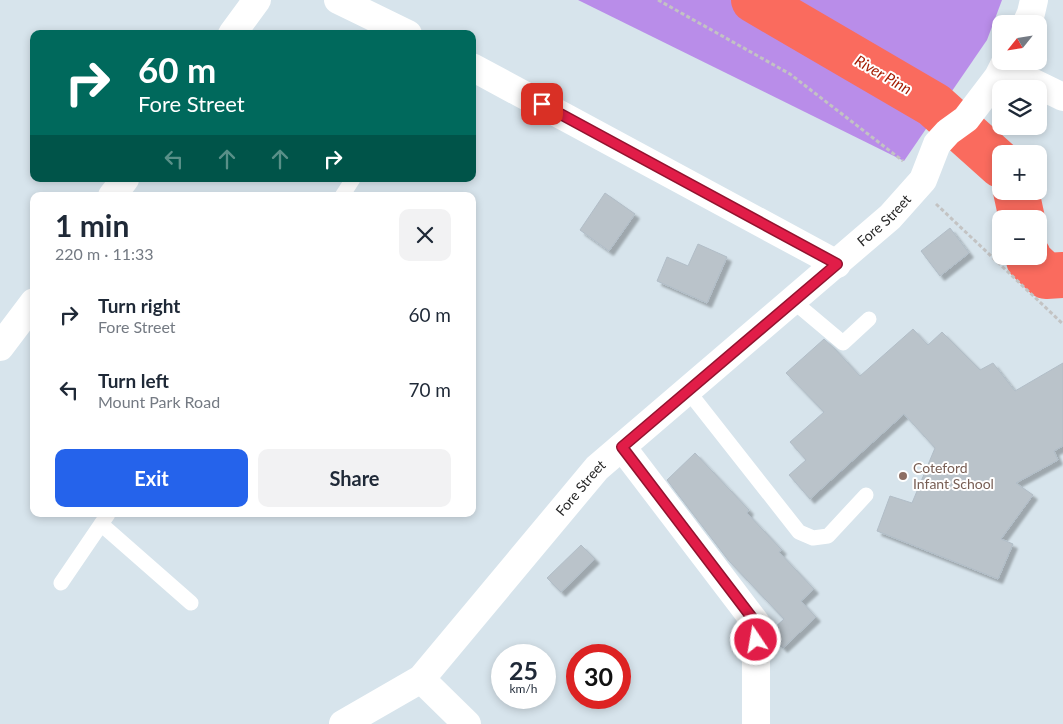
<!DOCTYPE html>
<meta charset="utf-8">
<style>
body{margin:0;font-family:Lato,sans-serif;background:#f2f2f3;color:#1f2937;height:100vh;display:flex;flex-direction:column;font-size:19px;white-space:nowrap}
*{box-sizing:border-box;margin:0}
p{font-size:16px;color:#747a83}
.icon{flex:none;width:28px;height:28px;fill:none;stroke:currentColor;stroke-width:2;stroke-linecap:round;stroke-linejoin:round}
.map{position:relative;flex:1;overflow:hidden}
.drawer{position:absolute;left:30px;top:192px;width:446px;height:325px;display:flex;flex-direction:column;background:#fff;border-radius:10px;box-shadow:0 2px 8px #0003}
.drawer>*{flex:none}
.guide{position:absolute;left:30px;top:30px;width:446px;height:152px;border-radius:10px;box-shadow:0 2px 8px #0003;background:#00695c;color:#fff;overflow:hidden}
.needle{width:32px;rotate:240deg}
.fabs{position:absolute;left:992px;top:15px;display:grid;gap:10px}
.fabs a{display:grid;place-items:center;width:55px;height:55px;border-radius:10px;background:#fff;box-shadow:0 2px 8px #0003;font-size:25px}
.speed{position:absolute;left:491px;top:644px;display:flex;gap:10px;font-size:25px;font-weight:700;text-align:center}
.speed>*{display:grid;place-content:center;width:65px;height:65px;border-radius:50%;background:#fff;box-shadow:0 2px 8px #0003;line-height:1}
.speed small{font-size:12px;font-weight:400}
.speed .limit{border:8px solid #d22;background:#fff;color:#111}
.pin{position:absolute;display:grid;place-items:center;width:42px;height:42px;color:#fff;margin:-21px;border-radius:10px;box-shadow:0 2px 8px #0006}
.me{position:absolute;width:55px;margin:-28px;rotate:348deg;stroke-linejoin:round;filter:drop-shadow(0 0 4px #0008)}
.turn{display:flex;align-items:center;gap:18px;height:105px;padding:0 25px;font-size:22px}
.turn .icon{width:65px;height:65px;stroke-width:2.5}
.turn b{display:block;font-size:35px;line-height:42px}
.lanes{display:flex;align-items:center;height:48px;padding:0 25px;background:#0003;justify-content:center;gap:25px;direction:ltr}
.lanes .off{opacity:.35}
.round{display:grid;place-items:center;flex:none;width:52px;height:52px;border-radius:10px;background:#f2f2f3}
.head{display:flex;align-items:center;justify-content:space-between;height:85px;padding:0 25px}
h1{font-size:30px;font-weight:700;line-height:38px}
.button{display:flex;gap:10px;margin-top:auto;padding:10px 25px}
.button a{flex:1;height:58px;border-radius:10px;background:#2563eb;color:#fff;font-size:20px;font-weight:700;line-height:58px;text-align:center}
.button a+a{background:#f2f2f3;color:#1f2937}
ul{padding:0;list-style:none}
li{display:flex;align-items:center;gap:15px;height:75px;padding:0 25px}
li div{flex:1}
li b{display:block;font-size:19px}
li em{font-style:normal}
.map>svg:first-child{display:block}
.grass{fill:#b98de9}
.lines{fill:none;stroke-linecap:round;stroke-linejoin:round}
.river{stroke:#fa6b5e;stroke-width:46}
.building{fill:#bac3ca;stroke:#b1bdc7;filter:url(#shadow)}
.path{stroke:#c3c3c3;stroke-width:3;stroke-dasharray:4 2.5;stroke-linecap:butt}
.service{stroke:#fff;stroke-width:15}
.minor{stroke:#fff;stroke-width:28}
.route-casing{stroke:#92132f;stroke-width:12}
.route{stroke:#e11d48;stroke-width:9}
.education-dot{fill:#8d6e63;stroke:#fff;stroke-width:2}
.labels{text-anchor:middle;stroke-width:4;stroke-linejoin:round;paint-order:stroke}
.street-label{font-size:14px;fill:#282828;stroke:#fff}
.education-label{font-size:14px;fill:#785e54;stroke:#fff;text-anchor:start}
.water-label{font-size:15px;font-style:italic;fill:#a31b00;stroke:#fff}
</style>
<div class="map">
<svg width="1063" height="724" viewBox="0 0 1063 724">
<defs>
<filter id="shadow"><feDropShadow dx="4.5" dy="4.5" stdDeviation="1" flood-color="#0004"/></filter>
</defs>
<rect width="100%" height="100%" fill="#d7e4ec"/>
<!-- grass -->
<path class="grass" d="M 578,0 L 1002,0 L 987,40 L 904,161 Z"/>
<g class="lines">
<!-- river -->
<path class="river" d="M 754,0 L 934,105 L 1001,165
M 1016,191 L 1022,219
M 1028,256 L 1029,260 L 1046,276 L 1063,275"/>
</g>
<!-- building -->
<path class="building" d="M 605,193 L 635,214 L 609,251 L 580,230 Z
M 950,228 L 969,253 L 940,276 L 921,251 Z
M 698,244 L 727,257 L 707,303 L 657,281 L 667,257 L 688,266 Z
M 913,329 L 928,345 L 942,332 L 980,370 L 993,363 L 1015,391 L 1063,363 L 1063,446 L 1054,451 L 1058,460 L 1016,483 L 1033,495 L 1001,539 L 1013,544 L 998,579 L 877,531 L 890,496 L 912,503 L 935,448 L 904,414 L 810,499 L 789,475 L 806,460 L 790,442 L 824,412 L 786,373 L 824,339 L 835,349 L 860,376 Z
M 695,453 L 749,510 L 747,513 L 782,550 L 779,552 L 814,589 L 801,601 L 816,617 L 783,648 L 772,636 L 772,630 L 784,619 L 729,561 L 667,480 Z
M 581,545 L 595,559 L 561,592 L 547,578 Z"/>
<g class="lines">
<!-- path -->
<path class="path" d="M 658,0 L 790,74 L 903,161
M 936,204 L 1063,324"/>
<!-- service -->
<path class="service" d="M 342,196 L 353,179
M 793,301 L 843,343 L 869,319
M 688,391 L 799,532 L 813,538 L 828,536 L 866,495
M 101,524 L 191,603
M 61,583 L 108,514"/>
<!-- minor -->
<g class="minor">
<path d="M 338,0 L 408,34"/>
<path d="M 1026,24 L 1031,13 L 1034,0"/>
<path d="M 232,34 L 257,0"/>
<path d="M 472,67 L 837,264"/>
<path d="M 1003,68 L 1063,97"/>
<path d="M 112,196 L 125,179"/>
<path d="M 0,347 L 34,302"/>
<path d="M 622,447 L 756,623 L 756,724"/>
<path d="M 421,679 L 467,724"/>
<path id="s1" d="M 343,724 L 421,679 L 597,468 L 890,217 L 923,180 L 937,144 L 948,132 L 966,119 L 998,77 L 1006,61"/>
</g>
</g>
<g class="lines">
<!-- route casing -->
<g class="route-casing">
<path id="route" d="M 542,104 L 837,264 L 622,447 L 756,623 L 756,640"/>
</g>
<!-- route -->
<use href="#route" class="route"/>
</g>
<!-- markers -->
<circle class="education-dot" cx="903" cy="476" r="5"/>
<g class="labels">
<!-- street labels -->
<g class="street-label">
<text dy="5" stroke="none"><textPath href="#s1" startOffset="744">Fore Street</textPath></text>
<text dy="5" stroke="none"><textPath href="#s1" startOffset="339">Fore Street</textPath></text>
</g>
<!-- education labels -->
<g class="education-label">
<text x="913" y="473">Coteford<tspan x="913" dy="16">Infant School</tspan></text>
</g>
<!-- water labels -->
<g class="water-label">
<text transform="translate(883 75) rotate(30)" y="5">River Pinn</text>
</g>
</g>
</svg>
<div class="fabs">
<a><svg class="needle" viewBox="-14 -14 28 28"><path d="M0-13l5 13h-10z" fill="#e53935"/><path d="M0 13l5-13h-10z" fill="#747a83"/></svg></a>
<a><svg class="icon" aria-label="layers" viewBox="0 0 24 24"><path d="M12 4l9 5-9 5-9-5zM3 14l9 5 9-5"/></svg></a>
<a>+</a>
<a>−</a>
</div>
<div class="speed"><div>25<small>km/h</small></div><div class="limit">30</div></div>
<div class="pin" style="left:542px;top:104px;background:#d93025"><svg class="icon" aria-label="arrive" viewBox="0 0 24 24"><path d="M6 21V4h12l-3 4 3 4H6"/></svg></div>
<svg class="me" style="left:756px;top:640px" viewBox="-20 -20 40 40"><circle r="17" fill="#e11d48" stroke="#fff" stroke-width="3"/><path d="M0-11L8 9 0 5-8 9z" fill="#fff"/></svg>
<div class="guide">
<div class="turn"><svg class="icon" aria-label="right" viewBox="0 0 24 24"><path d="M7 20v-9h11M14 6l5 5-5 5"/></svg><div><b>60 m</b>Fore Street</div></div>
<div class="lanes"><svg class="icon off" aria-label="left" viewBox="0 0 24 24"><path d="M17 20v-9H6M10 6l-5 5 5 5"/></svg><svg class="icon off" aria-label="ahead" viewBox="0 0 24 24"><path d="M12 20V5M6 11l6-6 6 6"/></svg><svg class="icon off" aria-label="ahead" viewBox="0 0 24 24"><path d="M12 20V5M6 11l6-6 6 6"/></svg><svg class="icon" aria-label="right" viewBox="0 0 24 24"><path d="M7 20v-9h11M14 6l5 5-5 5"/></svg></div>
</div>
<section class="drawer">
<div class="head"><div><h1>1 min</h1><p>220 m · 11:33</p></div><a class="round"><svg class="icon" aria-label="close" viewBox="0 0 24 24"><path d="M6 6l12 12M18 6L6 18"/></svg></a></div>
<ul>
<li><svg class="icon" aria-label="right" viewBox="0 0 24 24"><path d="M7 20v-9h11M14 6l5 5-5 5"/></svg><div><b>Turn right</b><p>Fore Street</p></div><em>60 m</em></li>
<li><svg class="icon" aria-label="left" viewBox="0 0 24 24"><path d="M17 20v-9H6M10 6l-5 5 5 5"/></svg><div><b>Turn left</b><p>Mount Park Road</p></div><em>70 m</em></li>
</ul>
<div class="button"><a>Exit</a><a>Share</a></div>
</section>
</div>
